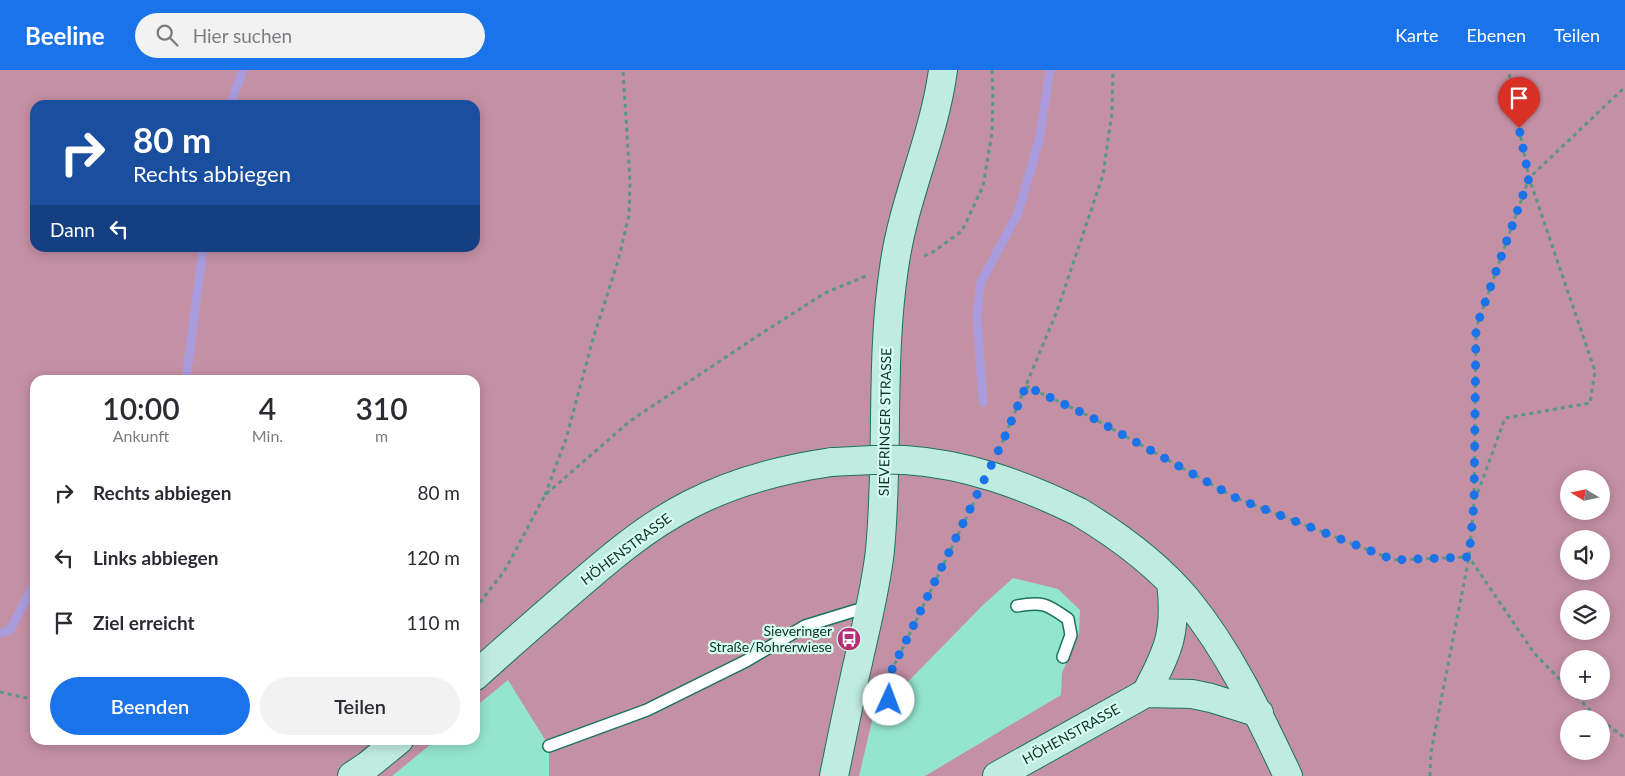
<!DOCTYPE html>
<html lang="de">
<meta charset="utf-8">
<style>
body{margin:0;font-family:Lato,sans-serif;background:#f2f2f3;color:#2b2b33;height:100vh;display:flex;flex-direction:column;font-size:19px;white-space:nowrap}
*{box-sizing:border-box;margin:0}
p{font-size:16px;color:#7c7c81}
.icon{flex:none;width:28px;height:28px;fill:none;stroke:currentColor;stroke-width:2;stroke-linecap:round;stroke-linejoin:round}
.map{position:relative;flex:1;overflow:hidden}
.panel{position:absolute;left:30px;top:305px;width:450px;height:370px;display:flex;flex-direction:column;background:#fff;border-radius:15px;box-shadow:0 2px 12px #0003}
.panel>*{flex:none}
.guide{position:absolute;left:30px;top:30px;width:450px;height:152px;border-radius:15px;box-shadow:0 2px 12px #0003;background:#1a4fa0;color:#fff;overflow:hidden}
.needle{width:32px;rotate:280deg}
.controls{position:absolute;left:1560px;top:400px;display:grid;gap:10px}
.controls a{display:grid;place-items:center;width:50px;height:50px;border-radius:50%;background:#fff;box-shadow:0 2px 12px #0003;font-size:25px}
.pin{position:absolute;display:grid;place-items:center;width:42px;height:42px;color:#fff;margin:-51px -21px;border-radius:50% 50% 50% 0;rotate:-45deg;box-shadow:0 0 5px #0007}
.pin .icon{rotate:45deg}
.me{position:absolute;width:55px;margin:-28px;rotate:2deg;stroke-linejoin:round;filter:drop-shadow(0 0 4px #0008)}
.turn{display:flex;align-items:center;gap:18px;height:105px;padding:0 20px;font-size:22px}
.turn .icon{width:65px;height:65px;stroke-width:2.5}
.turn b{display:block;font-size:35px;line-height:42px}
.then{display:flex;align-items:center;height:48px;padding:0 20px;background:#0003;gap:10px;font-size:19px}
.eta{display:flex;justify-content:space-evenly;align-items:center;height:85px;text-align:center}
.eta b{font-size:30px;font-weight:600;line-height:35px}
.cta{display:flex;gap:10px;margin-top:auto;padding:10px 20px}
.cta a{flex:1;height:58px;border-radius:30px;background:#1a73e8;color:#fff;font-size:20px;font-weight:600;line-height:58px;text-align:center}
.cta a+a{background:#f2f2f3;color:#2b2b33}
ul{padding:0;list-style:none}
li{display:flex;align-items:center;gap:15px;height:65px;padding:0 20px}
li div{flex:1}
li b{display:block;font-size:19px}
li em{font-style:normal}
header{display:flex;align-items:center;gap:30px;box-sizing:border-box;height:70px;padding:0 25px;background:#1a73e8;color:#fff}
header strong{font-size:24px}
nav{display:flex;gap:28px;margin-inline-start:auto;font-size:18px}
.search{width:350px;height:45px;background:#f2f2f3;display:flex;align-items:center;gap:12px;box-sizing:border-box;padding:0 18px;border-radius:28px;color:#7c7c81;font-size:19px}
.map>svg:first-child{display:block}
.green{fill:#c490a4;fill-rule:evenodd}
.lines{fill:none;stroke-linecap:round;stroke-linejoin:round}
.stream{stroke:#aa9cdc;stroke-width:9}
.lane-casing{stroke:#1a735f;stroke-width:14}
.secondary-casing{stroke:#1a735f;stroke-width:30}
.path{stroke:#5a9785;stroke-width:3;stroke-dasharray:4 4;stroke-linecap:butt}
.lane{stroke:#fff;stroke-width:11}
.secondary{stroke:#c0ebe1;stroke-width:28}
.secondary-bridge-casing{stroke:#1a735f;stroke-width:30;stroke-linecap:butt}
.secondary-bridge{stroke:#c0ebe1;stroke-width:28}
.route{stroke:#1a73e8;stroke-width:9;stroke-dasharray:0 16.2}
.labels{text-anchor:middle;stroke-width:4.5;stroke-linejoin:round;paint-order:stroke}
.street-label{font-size:14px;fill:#0e3128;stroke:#d6fdf0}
.poi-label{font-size:14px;fill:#0e3128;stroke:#d6fdf0;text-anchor:end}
</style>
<header>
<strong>Beeline</strong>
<div class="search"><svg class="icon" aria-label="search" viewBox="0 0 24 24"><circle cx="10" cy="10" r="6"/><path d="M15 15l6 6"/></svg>Hier suchen</div>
<nav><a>Karte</a><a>Ebenen</a><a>Teilen</a></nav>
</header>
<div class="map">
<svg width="1625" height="706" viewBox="0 0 1625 706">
<rect width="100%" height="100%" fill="#94e5cd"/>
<!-- green -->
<path class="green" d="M 0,0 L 1625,0 L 1625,706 L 925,706 L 1061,625 L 1062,603 L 1079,564 L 1080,540 L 1058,519 L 1013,508 L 982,536 L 898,622 L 879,622 L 859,706 L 549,706 L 549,676 L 508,610 L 475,637 L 475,310 L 35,310 L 35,670 L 436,670 L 392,706 L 0,706 ZM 35,35 L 475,35 L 475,178 L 35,178 ZM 1569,409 L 1601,409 L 1601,441 L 1569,441 ZM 1569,469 L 1601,469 L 1601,501 L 1569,501 ZM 1569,529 L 1601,529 L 1601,561 L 1569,561 ZM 1569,589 L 1601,589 L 1601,621 L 1569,621 ZM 1569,649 L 1601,649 L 1601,681 L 1569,681 Z"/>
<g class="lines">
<!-- stream -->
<path class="stream" d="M 230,35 L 243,0
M 186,310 L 203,178
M 983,332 L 977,245 L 981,212 L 1018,143 L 1039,71 L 1050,0
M 0,563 L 10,560 L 35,512"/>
<!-- lane casing -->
<g class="lane-casing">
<path id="lane" d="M 1017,536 C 1042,531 1047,534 1068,549 L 1071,565 L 1063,587
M 549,676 L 647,640 L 746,591 L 805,556 L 870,536"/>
</g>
<!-- secondary casing -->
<g class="secondary-casing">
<path id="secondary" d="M 1079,442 C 1119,466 1158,495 1188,531 C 1231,584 1259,645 1288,706
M 475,606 C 505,579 536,552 566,526 C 605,492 645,457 691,434 C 736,411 782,399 832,392
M 1146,623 C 1169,580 1177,561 1171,512
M 352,706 L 367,696 L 399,670
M 834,706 C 842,667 850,627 859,588 C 867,552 876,517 880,480 C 889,386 880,291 894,198 C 903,130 934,68 943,0
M 997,706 L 1146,623 L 1192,624 L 1211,628 L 1259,643"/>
</g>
<!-- path -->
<path class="path" d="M 924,186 L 933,182 L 962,161 L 983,116 L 992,63 L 993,24 L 992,0
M 1026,316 L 1091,347 L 1236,428 L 1394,490 L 1469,487 L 1534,583 L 1569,619
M 999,380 L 1057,241 L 1103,105 L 1112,42 L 1113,0
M 545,425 L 566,369 L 593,269 L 618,191 L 629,145 L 630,112 L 623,0
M 1475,430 L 1505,348 L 1590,333 L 1595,301 L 1529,108 L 1509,8 L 1511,0
M 475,539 L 505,500 L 545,425 L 630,351 L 759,265 L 825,223 L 866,206
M 1571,621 L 1599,649
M 0,622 L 35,630
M 891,648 L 886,612 L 975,430
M 1601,650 L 1625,668
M 1430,706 L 1431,682 L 1469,487 L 1474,433 L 1476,258 L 1529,108 L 1625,17"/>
<!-- lane -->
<use href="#lane" class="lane"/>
<!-- secondary -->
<use href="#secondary" class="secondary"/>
<!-- secondary-bridge casing -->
<g class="secondary-bridge-casing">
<path id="secondary-bridge" d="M 832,392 C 856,391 880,389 905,390 C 967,394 1024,415 1079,442"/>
</g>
<!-- secondary-bridge -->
<use href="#secondary-bridge" class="secondary-bridge"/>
</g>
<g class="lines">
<!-- route -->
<path class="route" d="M 889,630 L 886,612 L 1003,371 L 1026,316 L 1091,347 L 1236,428 L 1394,490 L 1469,487 L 1474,433 L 1476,258 L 1529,108 L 1519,58"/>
</g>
<!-- icons -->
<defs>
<g id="bus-disc" transform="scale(1.25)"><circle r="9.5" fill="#b42f74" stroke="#d6fdf0"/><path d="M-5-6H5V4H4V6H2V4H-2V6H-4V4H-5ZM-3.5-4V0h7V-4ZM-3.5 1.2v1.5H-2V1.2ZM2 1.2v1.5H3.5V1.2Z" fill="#fff"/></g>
</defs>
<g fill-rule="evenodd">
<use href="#bus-disc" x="849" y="569"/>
</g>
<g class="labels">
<!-- street labels -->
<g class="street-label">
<text transform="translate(885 352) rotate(-89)" y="5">SIEVERINGER STRASSE</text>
<text transform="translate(626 479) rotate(-37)" y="5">HÖHENSTRASSE</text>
<text transform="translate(1071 664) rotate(-29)" y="5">HÖHENSTRASSE</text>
</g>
<!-- poi labels -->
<g class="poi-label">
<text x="832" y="566">Sieveringer<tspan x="832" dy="16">Straße/Rohrerwiese</tspan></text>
</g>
</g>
</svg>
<div class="controls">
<a><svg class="needle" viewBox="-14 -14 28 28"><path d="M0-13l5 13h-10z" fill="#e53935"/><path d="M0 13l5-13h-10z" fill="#7c7c81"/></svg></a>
<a><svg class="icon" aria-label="sound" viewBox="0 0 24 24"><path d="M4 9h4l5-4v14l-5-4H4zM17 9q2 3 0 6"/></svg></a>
<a><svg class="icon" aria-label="layers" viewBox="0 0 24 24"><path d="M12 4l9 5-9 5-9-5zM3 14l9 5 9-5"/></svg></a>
<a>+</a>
<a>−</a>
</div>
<div class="pin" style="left:1519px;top:58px;background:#d93025"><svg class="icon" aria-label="arrive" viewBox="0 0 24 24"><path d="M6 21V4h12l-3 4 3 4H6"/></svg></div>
<svg class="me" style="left:889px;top:630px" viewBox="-20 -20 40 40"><circle r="19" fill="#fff"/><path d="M0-13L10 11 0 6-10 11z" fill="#1a73e8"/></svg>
<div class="guide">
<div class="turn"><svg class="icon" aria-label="right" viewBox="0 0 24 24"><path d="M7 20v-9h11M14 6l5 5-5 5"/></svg><div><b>80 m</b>Rechts abbiegen</div></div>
<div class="then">Dann<svg class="icon" aria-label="left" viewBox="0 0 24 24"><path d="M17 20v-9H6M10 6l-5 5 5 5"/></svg></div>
</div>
<section class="panel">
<div class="eta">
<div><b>10:00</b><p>Ankunft</p></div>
<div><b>4</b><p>Min.</p></div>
<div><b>310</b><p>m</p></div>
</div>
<ul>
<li><svg class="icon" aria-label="right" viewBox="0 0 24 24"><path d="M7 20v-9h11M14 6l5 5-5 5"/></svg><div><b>Rechts abbiegen</b></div><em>80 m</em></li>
<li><svg class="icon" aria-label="left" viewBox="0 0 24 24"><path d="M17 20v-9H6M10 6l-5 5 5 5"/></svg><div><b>Links abbiegen</b></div><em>120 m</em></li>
<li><svg class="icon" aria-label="arrive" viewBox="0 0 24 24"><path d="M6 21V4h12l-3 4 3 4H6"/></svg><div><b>Ziel erreicht</b></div><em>110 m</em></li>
</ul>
<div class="cta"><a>Beenden</a><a>Teilen</a></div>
</section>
</div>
